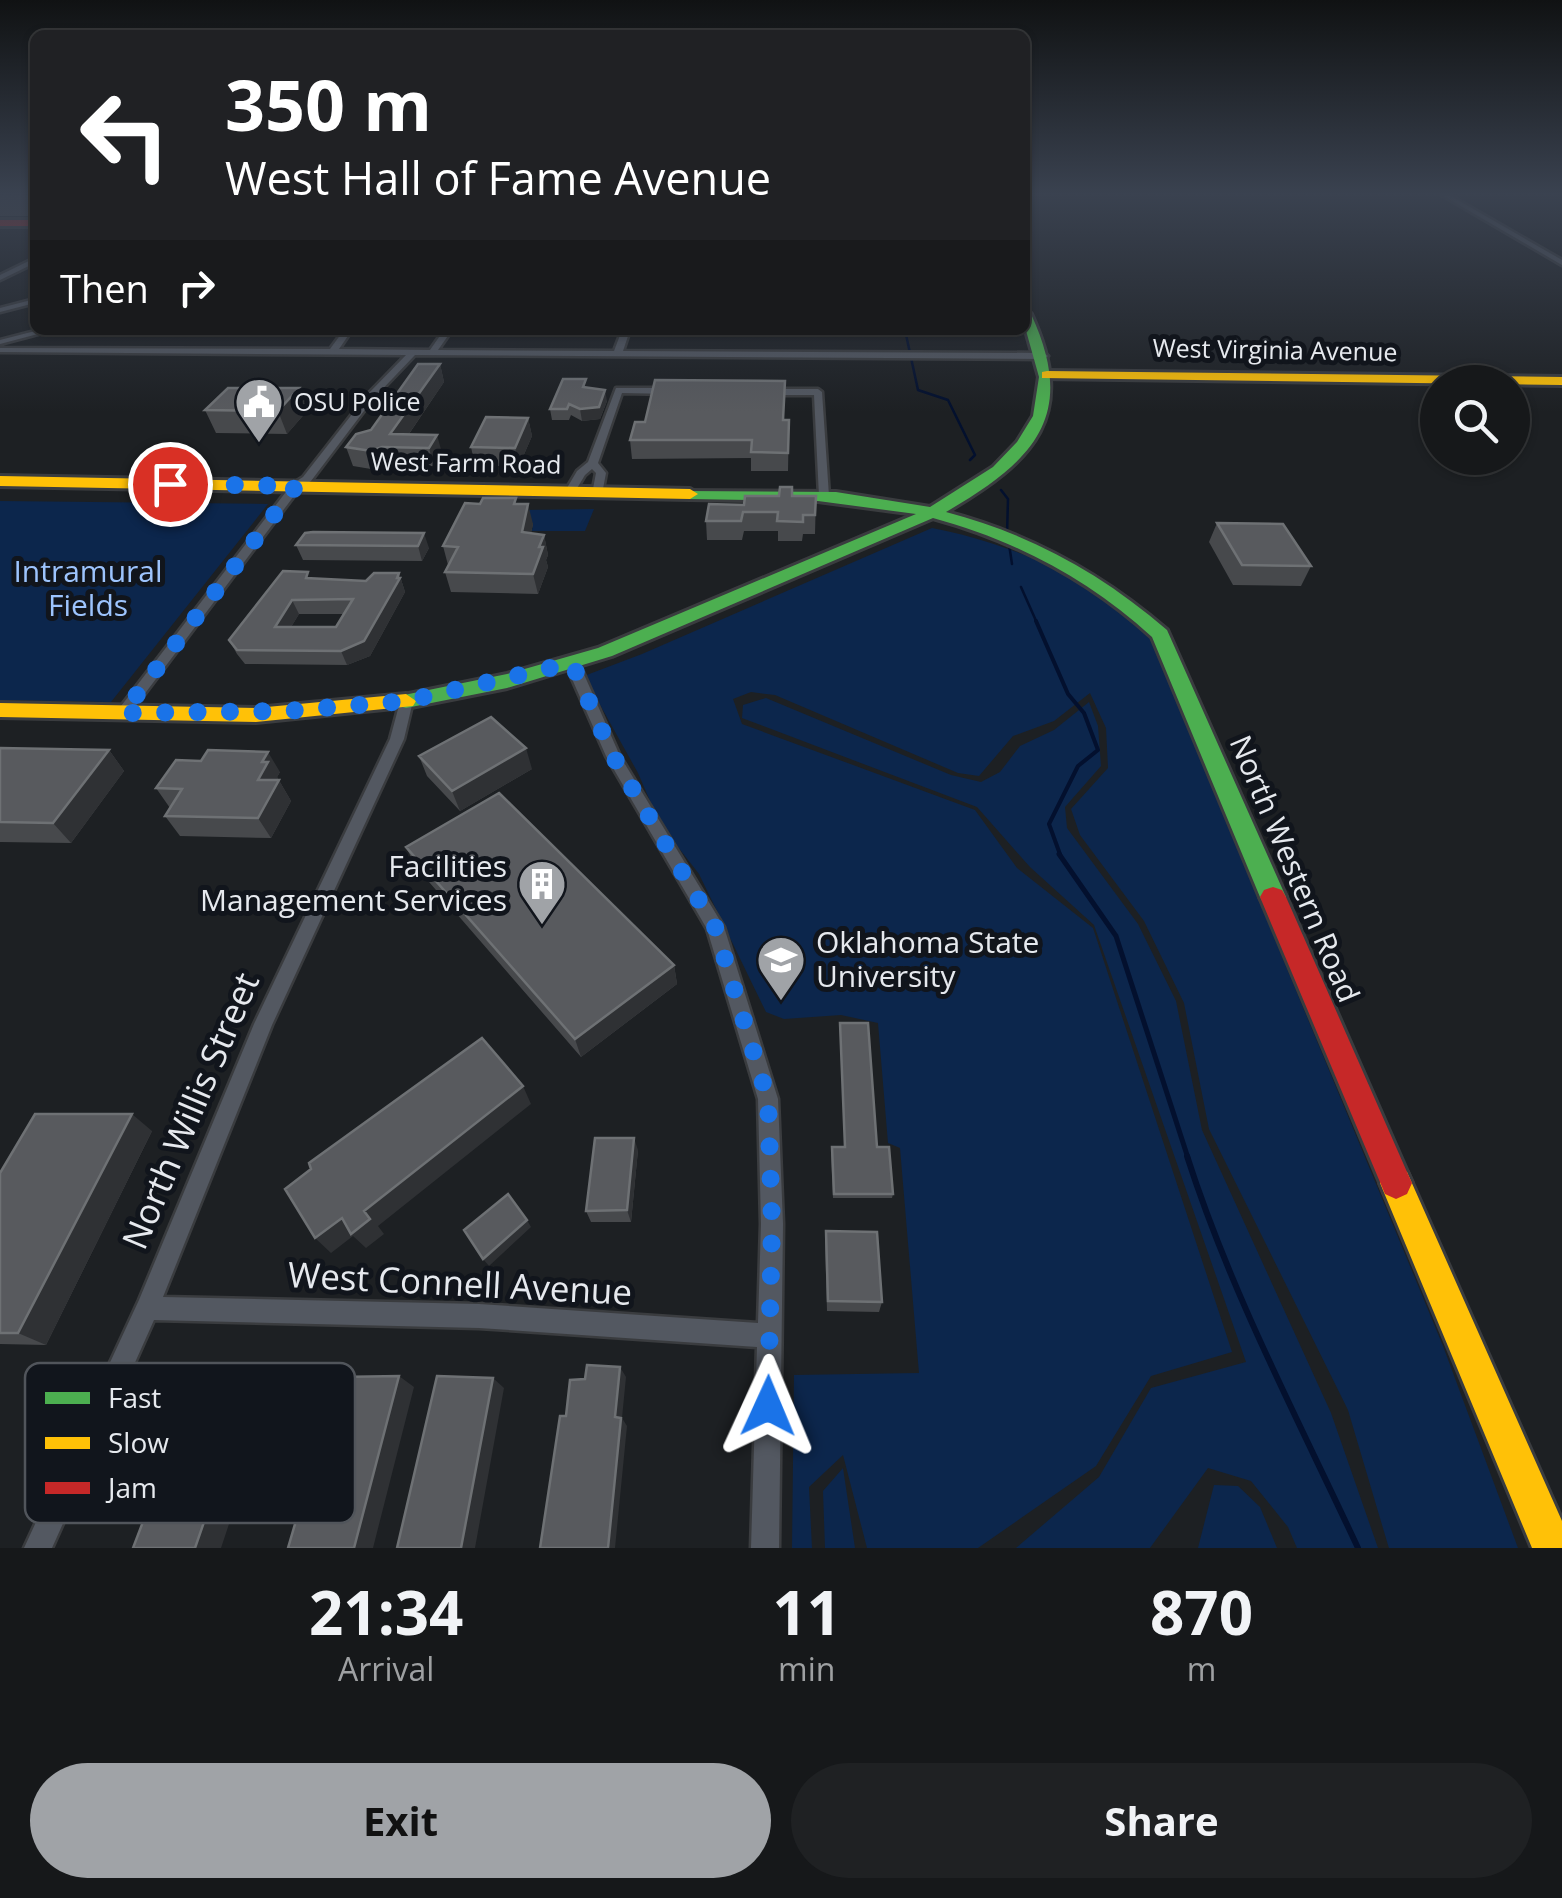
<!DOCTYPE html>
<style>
body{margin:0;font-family:"Open Sans",sans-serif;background:#1f2123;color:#f1f3f6;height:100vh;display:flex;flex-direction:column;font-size:38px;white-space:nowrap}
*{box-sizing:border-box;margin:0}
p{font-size:32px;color:#9ea0a2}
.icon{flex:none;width:55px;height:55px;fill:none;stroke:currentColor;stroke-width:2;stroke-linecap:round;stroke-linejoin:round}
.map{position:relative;height:1548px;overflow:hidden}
.sheet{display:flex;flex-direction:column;background:#16181a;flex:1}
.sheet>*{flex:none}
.top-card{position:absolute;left:30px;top:30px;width:1000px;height:305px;border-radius:15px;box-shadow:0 2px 8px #0004,0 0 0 2px #353739;background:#202124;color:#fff;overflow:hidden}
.controls{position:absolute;left:1420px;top:365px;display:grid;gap:20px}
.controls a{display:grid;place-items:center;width:110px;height:110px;border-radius:50%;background:#16181a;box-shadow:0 2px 8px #0004,0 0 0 2px #353739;font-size:50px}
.pin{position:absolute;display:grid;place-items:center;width:85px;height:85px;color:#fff;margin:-42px;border:5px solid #fff;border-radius:50%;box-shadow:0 2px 10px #0007}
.me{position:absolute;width:110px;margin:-55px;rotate:1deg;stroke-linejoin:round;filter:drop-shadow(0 0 8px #0008)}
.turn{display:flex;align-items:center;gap:35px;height:210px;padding:0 30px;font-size:45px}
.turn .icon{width:130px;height:130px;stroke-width:2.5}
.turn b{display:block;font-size:70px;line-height:85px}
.then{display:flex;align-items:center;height:95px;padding:0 30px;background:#0003;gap:20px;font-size:38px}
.eta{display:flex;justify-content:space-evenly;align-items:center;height:170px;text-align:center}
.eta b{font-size:60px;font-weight:700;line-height:70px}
.action{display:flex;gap:20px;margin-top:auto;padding:20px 30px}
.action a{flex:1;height:115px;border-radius:60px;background:#a0a3a7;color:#111;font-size:40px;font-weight:700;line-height:115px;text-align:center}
.action a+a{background:#1f2123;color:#f1f3f6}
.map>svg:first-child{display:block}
.green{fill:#0c264c}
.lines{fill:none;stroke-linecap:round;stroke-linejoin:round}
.stream-far3{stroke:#03102e;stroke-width:2.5}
.stream-far2{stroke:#03102e;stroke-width:4}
.stream-far1{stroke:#03102e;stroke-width:5}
.stream{stroke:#03102e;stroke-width:6}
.street-casing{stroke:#3a3c3f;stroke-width:5}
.fast-casing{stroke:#3a3c3f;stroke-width:6}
.slow-casing{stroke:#3a3c3f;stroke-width:6}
.jam-casing{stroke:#3a3c3f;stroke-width:6}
.street{fill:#535861;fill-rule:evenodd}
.fast{fill:#4caf50;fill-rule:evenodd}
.slow{fill:#ffc107;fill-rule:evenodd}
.jam{fill:#c62828;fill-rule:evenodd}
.wall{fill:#47494c;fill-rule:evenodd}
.shaded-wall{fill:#2f3134}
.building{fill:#585a5e;stroke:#6e7174;stroke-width:2.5;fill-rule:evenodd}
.route{stroke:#1a73e8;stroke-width:18;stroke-dasharray:0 32.4}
.labels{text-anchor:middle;stroke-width:10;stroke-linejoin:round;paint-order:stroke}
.far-street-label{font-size:25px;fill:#e6e9ee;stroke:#11151c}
.far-poi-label{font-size:25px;fill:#e6e9ee;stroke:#11151c;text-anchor:start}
.park-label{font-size:30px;fill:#9dc4fd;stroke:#11151c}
.poi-label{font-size:30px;fill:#e6e9ee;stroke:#11151c;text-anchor:end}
.street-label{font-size:30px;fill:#e6e9ee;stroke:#11151c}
.near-street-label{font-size:35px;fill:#e6e9ee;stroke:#11151c}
.key{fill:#11151c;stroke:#51555b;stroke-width:2.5}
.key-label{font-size:28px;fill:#e6e9ee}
</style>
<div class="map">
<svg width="1562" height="1548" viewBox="0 0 1562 1548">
<rect width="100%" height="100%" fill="#1d2023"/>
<!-- green -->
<path class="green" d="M 0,501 L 268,504 L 111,702 L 0,700 Z
M 594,509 L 585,531 L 532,531 L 533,523 L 519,523 L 521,510 Z
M 932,528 C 1001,541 1106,580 1150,637 L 1443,1346 L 1518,1548 L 1389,1548 L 1388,1545 L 1348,1410 L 1209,1129 L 1184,1003 L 1144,921 L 1080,835 L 1071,809 L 1108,768 L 1106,728 L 1090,693 L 1054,721 L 1013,736 L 979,776 L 958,773 L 775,695 L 751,692 L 733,699 L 742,724 L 975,810 L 1017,868 L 1093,928 L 1232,1352 L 1151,1376 L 1096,1466 L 978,1548 L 867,1548 L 843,1455 L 809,1487 L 812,1548 L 792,1548 L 794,1375 L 919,1373 L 900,1148 L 888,1143 L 878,1023 L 841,1015 L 784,1019 L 766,1012 L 699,874 L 660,824 L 638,773 L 584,676 L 642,654 Z
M 766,698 L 951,775 L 981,782 L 1000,772 L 1020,746 L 1054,730 L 1089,702 L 1098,726 L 1101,766 L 1065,807 L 1067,828 L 1138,924 L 1176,1001 L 1202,1130 L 1331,1413 L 1378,1548 L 1297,1548 L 1288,1527 L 1251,1481 L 1208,1468 L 1150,1548 L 1016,1548 L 1099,1477 L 1151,1388 L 1246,1362 L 1094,925 L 1030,867 L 977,807 L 742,718 L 743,705 Z
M 843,1468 L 855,1548 L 825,1548 L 823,1491 Z
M 1214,1485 L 1238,1486 L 1260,1507 L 1277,1548 L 1198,1548 Z"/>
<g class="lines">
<!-- stream-far3 -->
<path class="stream-far3" d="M 905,330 L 918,390 L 948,400 L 975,455 L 970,460
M 1001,490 L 1008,499 L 1007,535
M 1009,544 L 1012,564
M 1021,587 L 1037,623"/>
<!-- stream-far2 -->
<path class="stream-far2" d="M 1036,621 L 1068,694 L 1084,713 L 1098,750 L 1078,766 L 1049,824 L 1061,857"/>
<!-- stream-far1 -->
<path class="stream-far1" d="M 1059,854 L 1116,936 L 1188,1158"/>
<!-- stream -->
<path class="stream" d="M 1187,1156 C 1231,1293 1297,1417 1358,1548"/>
<!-- street casing -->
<g class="street-casing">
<path id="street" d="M 1442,195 L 1449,195 L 1562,260 L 1562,265 Z
M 35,258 L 35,263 L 0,280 L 0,275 Z
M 35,299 L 35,303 L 0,312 L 0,308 Z
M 39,330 L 53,330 L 0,344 L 0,340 Z
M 344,330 L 352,330 L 339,349 L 430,350 L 444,330 L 452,330 L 438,350 L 614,351 L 622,330 L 630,330 L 623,351 L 1044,353 L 1048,356 L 1044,359 L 415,355 L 373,399 L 311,481 L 300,488 L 128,716 L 118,716 L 116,713 L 118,710 L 292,484 L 303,477 L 367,395 L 406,355 L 0,352 L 0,348 L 330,349 Z
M 616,388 L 673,388 L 677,391 L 673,394 L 622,393 L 598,463 L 606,473 L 602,494 L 597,497 L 592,494 L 596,473 L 592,469 L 585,475 L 573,495 L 565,495 L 564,493 L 577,471 L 588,462 Z
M 818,389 L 822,392 L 829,496 L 824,499 L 819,496 L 814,395 L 766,395 L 762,392 L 766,389 Z
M 572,659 L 579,663 L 620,756 L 724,927 L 778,1099 L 783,1224 L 779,1548 L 751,1548 L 757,1347 L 479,1328 L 154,1320 L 52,1548 L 24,1548 L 139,1300 L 254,1024 L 390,739 L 401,698 L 411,698 L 413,701 L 404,739 L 272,1025 L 163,1297 L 479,1304 L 758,1323 L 761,1224 L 758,1099 L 707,929 L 606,756 L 565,663 Z"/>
</g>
<!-- fast casing -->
<g class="fast-casing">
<path id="fast" d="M 1025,311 L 1031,314 C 1078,416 1035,460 946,512 C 1030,534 1101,573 1167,630 L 1286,897 L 1282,904 L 1273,907 L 1264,904 L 1260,897 L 1152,637 C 1088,579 1017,541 933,518 L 612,656 L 507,688 L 406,708 L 399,706 L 396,701 L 399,696 L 507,674 L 598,648 L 916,514 L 818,501 L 690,499 L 682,494 L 684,491 L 836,492 L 930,507 L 993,467 L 1017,442 L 1033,416 L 1039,377 L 1025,327 Z"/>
</g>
<!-- slow casing -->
<g class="slow-casing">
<path id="slow" d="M 1047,371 L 1562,377 L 1562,385 L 1042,378 L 1042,372 Z
M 0,476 L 690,489 L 698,494 L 690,499 L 0,486 Z
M 406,694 L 416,701 L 413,706 L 256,722 L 0,717 L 0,703 L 256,708 Z
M 1396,1167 L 1407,1172 L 1562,1521 L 1562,1548 L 1532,1548 L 1380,1183 L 1385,1172 Z"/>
</g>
<!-- jam casing -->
<g class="jam-casing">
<path id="jam" d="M 0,220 L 35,220 L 35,226 L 0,226 Z
M 1273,887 L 1282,890 L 1286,897 L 1407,1172 L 1412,1183 L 1407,1194 L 1396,1199 L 1385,1194 L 1260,897 L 1264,890 Z"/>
</g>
<!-- street -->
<use href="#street" class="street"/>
<!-- fast -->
<use href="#fast" class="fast"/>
<!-- slow -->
<use href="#slow" class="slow"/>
<!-- jam -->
<use href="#jam" class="jam"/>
</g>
<!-- wall -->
<path class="wall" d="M 0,195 L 35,195 L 35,216 L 0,216 Z
M 440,364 L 444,382 L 409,434 L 442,453 L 434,466 L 388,466 L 377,470 L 353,466 L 346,447 L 371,430 Z
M 299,388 L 307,411 L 287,434 L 216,433 L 205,410 Z
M 588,388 L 607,401 L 600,419 L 582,421 L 571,415 L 569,420 L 552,420 L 550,409 Z
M 528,418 L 532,436 L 519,466 L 475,466 L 471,447 Z
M 789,420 L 788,471 L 751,471 L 751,458 L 632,459 L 630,440 Z
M 792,496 L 816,496 L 815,534 L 803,534 L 802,541 L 778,541 L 778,531 L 744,531 L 742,540 L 707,540 L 706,521 L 744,505 Z
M 518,504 L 533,524 L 531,533 L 544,535 L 548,555 L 546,560 L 548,567 L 538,594 L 451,592 L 445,572 L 448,565 L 443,546 Z
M 1217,523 L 1311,566 L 1301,586 L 1233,585 L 1209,542 Z
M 305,533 L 429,548 L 422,561 L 303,560 L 296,545 Z
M 399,573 L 405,592 L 370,656 L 347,665 L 245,664 L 237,654 L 229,640 L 310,578 L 366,581 ZM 299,614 L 344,614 L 336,627 L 291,627 Z
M 0,748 L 109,750 L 124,771 L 71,843 L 0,842 Z
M 419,756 L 532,769 L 460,811 L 427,776 Z
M 280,772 L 277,777 L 291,801 L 271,838 L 180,836 L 165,816 L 170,808 L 156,788 Z
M 406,847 L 674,965 L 677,984 L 581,1057 L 416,867 Z
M 152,1131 L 46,1345 L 0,1344 L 0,1173 Z
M 877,1147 L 893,1194 L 892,1198 L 833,1198 L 831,1151 Z
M 638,1150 L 631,1222 L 591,1222 L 586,1211 Z
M 826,1231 L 882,1302 L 879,1312 L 827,1311 L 825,1242 Z"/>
<!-- shaded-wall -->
<path class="shaded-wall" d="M 440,364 L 444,382 L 400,447 L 390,434 Z
M 299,388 L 307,411 L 287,434 L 278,411 Z
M 605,390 L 607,401 L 600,419 L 582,421 L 580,409 Z
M 528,418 L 532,436 L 519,466 L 515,448 Z
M 437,435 L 442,453 L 434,466 L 429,448 Z
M 382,447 L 388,466 L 377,470 L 371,451 Z
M 528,504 L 533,524 L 527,551 L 522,532 Z
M 424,533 L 429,548 L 422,561 L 418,546 Z
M 544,535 L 548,555 L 546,560 L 548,567 L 538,594 L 533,574 Z
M 399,573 L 405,592 L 370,656 L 347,665 L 341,651 Z
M 292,600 L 299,614 L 282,642 L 275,627 Z
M 526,748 L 532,769 L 460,811 L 452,791 Z
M 109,750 L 124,771 L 71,843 L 53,823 Z
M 268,752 L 280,772 L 277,777 L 291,801 L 271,838 L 258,818 L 258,780 L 262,762 Z
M 674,965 L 677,984 L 581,1057 L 575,1039 Z
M 523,1086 L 531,1104 L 378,1226 L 384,1234 L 366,1248 L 353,1236 L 331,1253 L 315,1238 Z
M 132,1114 L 152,1131 L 46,1345 L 18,1333 Z
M 634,1138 L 638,1150 L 631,1222 L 627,1210 Z
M 527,1220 L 531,1227 L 489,1266 L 483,1259 Z
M 620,1367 L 626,1377 L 622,1418 L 627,1426 L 615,1548 L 608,1548 L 615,1417 Z
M 255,1375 L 275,1386 L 221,1548 L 195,1548 Z
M 399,1376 L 414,1387 L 373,1548 L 354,1548 Z
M 493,1378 L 504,1388 L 475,1548 L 461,1548 Z"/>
<!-- building -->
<path class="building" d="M 418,364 L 440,364 L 390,434 L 437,435 L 429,448 L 382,447 L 371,451 L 346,447 L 356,434 L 371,430 Z
M 563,379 L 586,379 L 583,387 L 605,390 L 599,407 L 580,409 L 569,404 L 567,409 L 550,409 Z
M 655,380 L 785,381 L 783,420 L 789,420 L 788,453 L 751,452 L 752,440 L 630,440 L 635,422 L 645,422 Z
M 228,388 L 299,388 L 278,411 L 205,410 Z
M 486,417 L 528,418 L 515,448 L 471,447 Z
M 780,487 L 792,487 L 792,496 L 816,496 L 815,515 L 803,515 L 803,522 L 777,521 L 778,512 L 743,512 L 741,521 L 706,521 L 709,504 L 744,505 L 745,496 L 779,496 Z
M 483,498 L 516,498 L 514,504 L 528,504 L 522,532 L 544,535 L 539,547 L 543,547 L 533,574 L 445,572 L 458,547 L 443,546 L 465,503 L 480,504 Z
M 1217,523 L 1283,524 L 1311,566 L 1242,565 Z
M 313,532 L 424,533 L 418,546 L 296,545 L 305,533 Z
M 283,571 L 308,572 L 306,578 L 366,581 L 374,573 L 399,573 L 397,578 L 400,578 L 364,641 L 341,651 L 237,650 L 229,640 ZM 353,599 L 336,627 L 275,627 L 292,600 Z
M 491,717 L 526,748 L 452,791 L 419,756 Z
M 0,748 L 109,750 L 53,823 L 0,822 Z
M 208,750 L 268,752 L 262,762 L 268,762 L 258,780 L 279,780 L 258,818 L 165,816 L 182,789 L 156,788 L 176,760 L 201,761 Z
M 499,793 L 674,965 L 575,1039 L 406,847 Z
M 840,1023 L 868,1023 L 877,1147 L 889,1147 L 893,1194 L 834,1194 L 832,1147 L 845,1147 Z
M 482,1038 L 523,1086 L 364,1211 L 370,1219 L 351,1234 L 342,1218 L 315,1238 L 285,1189 L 311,1169 L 309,1163 Z
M 35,1114 L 132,1114 L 18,1333 L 0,1333 L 0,1173 Z
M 595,1138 L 634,1138 L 627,1210 L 586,1211 Z
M 508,1194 L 527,1220 L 483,1259 L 464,1230 Z
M 826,1231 L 877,1232 L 882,1302 L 828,1301 Z
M 587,1365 L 620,1367 L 615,1417 L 621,1418 L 608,1548 L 540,1548 L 560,1416 L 566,1416 L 570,1380 L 585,1379 Z
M 200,1372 L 255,1375 L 195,1548 L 133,1548 Z
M 399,1376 L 354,1548 L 288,1548 L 338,1377 Z
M 437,1376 L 493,1378 L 461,1548 L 397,1548 Z"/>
<!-- sky -->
<linearGradient id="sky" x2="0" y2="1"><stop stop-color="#101213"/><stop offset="0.47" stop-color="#3a4250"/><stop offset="1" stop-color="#3a4250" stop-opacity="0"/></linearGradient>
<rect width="1562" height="412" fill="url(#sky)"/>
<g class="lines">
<!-- route -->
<path class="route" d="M 170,484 L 296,486 L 123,713 L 286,711 L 406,701 L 572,663 L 613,756 L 715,927 L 768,1099 L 772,1224 L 768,1406"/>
</g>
<!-- icons -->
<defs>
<g id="civic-pin" transform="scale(2.5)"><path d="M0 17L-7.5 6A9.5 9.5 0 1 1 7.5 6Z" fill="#a0a3a7" stroke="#11151c"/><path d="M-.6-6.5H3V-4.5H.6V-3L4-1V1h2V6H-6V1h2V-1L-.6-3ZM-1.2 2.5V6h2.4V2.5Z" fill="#fff"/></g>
<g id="building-pin" transform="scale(2.5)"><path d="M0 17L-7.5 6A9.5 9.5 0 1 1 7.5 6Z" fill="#a0a3a7" stroke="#11151c"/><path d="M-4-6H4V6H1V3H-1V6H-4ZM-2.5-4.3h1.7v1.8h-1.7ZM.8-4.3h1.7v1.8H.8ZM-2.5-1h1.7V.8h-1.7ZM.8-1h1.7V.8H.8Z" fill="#fff"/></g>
<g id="university-pin" transform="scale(2.5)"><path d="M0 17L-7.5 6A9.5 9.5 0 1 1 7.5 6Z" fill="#a0a3a7" stroke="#11151c"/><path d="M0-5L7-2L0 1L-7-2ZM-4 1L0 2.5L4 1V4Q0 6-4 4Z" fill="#fff"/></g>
</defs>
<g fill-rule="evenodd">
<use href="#civic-pin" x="259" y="402"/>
<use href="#building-pin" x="542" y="884"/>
<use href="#university-pin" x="781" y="960"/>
</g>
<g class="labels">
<!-- far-street labels -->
<g class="far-street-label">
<text transform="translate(1275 350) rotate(1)" y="9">West Virginia Avenue</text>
<text transform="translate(466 463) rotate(1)" y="9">West Farm Road</text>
</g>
<!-- far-poi labels -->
<g class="far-poi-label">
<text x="294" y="411">OSU Police</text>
</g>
<!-- park labels -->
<g class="park-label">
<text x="88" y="582">Intramural<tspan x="88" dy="34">Fields</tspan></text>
</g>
<!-- poi labels -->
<g class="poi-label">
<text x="507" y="877">Facilities<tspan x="507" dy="34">Management Services</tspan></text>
<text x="816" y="953" text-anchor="start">Oklahoma State<tspan x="816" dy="34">University</tspan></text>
</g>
<!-- street labels -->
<g class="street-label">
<text transform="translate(1294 869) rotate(67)" y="10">North Western Road</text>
</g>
<!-- near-street labels -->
<g class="near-street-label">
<text transform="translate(191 1111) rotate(-67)" y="12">North Willis Street</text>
<text transform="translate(460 1284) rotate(3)" y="12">West Connell Avenue</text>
</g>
</g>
<!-- legend -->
<rect x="25" y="1363" width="330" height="160" rx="15" class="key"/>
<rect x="45" y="1392" width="45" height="12" fill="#4caf50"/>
<rect x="45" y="1437" width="45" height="12" fill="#ffc107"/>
<rect x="45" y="1482" width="45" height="12" fill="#c62828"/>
<g class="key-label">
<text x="108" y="1408">Fast</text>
<text x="108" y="1453">Slow</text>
<text x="108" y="1498">Jam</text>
</g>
</svg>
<div class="controls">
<a><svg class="icon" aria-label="search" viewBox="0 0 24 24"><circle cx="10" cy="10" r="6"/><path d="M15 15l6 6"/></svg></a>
</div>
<div class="pin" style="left:170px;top:484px;background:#d93025"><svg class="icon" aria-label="arrive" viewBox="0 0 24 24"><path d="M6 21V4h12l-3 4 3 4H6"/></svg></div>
<svg class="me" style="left:768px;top:1406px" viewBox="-20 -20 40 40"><path d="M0-17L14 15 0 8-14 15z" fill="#1a73e8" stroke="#fff" stroke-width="4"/></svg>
<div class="top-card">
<div class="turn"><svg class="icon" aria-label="left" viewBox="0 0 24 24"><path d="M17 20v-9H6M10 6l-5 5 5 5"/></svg><div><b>350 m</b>West Hall of Fame Avenue</div></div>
<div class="then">Then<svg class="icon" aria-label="right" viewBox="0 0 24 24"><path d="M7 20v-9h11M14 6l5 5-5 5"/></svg></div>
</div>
</div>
<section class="sheet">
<div class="eta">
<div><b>21:34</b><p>Arrival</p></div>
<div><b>11</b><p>min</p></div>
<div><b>870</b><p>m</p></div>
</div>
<div class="action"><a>Exit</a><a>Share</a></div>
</section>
